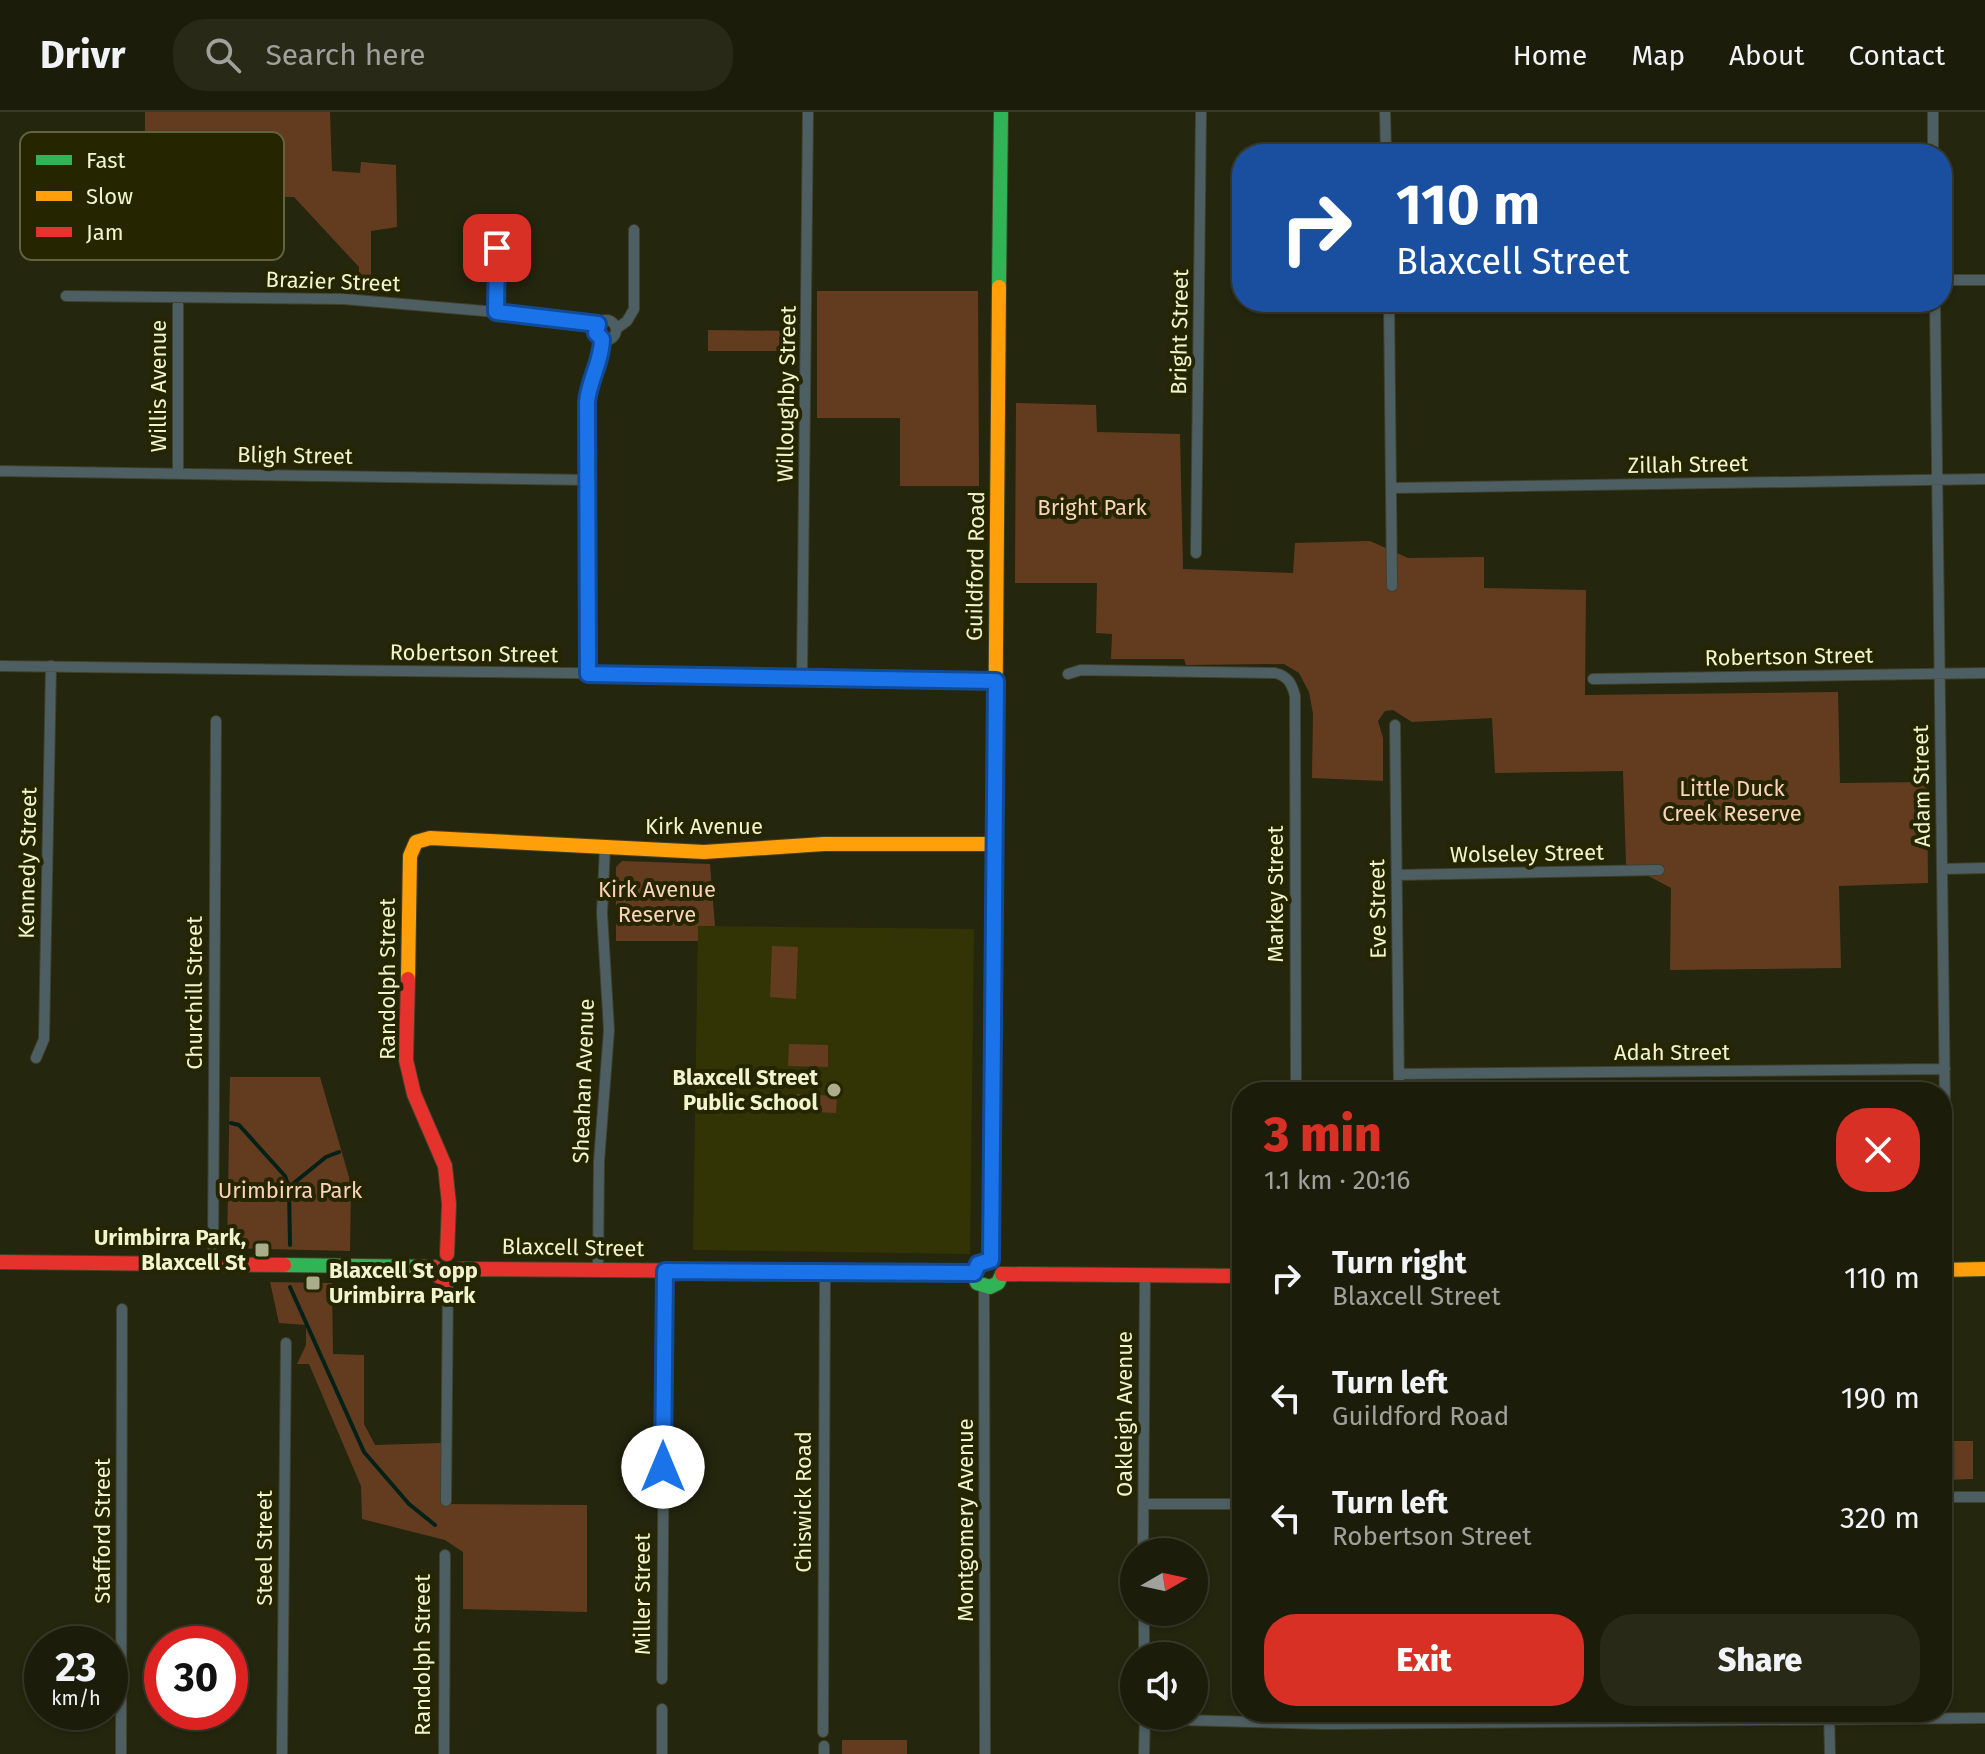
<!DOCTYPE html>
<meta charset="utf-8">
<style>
body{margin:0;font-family:"Fira Sans",sans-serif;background:#292918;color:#f1f3f6;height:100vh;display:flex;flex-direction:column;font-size:30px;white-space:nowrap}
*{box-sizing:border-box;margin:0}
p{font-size:26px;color:#a0a19c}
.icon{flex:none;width:44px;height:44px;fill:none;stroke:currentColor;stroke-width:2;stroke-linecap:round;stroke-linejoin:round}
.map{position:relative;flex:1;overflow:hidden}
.drawer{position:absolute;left:1232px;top:970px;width:720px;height:640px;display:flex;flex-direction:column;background:#1c1c0a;border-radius:32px;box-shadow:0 2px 6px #0004,0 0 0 2px #3a3a2b}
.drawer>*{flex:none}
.guide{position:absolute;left:1232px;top:32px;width:720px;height:168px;border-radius:32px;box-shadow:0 2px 6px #0004,0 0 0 2px #3a3a2b;background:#1a4fa0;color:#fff;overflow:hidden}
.needle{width:52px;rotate:81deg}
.fabs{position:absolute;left:1120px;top:1426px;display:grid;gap:16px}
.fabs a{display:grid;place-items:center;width:88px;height:88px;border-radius:50%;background:#1c1c0a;box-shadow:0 2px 6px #0004,0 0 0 2px #3a3a2b;font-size:40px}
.speed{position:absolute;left:24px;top:1514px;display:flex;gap:16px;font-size:40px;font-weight:700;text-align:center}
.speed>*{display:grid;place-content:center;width:104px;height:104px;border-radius:50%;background:#1c1c0a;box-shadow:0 2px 6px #0004,0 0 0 2px #3a3a2b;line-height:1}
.speed small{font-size:20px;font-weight:400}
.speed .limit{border:12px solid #d22;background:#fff;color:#111}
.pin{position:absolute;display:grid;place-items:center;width:68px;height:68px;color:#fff;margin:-34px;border-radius:16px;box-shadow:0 4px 12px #0006}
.me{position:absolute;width:88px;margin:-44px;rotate:0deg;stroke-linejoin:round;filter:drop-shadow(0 0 6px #0008)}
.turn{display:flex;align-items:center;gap:28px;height:168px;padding:0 32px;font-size:36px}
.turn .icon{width:104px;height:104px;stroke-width:2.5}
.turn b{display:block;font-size:56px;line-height:68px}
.round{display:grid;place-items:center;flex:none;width:84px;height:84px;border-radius:32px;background:#292918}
.overview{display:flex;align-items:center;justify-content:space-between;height:136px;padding:0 32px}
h1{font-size:48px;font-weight:800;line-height:60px;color:#d93025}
.button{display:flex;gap:16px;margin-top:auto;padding:16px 32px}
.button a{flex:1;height:92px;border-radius:32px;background:#d93025;color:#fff;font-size:32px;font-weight:800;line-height:92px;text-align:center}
.button a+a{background:#292918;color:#f1f3f6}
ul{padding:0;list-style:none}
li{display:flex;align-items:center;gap:24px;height:120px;padding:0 32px}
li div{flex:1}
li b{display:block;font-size:30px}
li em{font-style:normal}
header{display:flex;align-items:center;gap:48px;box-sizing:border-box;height:112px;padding:0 40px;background:#1c1c0a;border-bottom:2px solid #3a3a2b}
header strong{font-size:38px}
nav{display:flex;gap:44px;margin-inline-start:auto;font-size:28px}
.search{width:560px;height:72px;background:#292918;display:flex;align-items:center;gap:20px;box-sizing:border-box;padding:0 28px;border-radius:32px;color:#a0a19c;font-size:30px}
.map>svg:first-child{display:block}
.built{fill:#333406}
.green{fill:#633c20}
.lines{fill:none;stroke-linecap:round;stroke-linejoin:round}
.stream{stroke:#032117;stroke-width:4}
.street-casing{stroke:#40412b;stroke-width:12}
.fast-casing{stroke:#40412b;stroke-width:16}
.slow-casing{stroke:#40412b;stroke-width:16}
.jam-casing{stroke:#40412b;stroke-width:16}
.street{stroke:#4e5f64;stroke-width:10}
.fast{stroke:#30b455;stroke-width:14}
.slow{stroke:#ff9f0a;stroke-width:14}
.jam{stroke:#e5322d;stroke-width:14}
.route-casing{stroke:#114b97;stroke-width:20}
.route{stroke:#1a73e8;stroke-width:14}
.poi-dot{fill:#aaad8b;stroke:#252600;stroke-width:3}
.labels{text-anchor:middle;stroke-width:8;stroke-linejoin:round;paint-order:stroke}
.street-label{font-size:22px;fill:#f1f5ce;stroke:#252600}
.park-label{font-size:22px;fill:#fbd3bc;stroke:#252600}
.poi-label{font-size:22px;font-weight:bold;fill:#f1f5ce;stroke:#252600;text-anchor:end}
.key{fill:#252600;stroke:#62643e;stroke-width:2}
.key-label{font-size:22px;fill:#f1f5ce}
</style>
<header>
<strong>Drivr</strong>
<div class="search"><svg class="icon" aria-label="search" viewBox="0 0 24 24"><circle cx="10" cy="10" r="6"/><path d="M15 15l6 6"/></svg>Search here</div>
<nav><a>Home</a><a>Map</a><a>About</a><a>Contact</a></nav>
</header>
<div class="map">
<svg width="1985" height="1642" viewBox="0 0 1985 1642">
<rect width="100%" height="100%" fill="#25260e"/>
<!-- built -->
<path class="built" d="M 698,814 L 974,817 L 970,1142 L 693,1138 Z"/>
<!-- green -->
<path class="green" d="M 145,0 L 330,0 L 332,59 L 360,61 L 361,50 L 396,53 L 397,115 L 371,119 L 371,181 L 358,181 L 359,155 L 294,85 L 214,84 L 145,63 Z
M 817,179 L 978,179 L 979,374 L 900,374 L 900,306 L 817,306 Z
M 708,218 L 795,219 L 794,239 L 708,239 Z
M 1016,291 L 1096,293 L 1097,320 L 1180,322 L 1183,457 L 1293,461 L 1295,431 L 1370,429 L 1408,446 L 1484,445 L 1484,476 L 1586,478 L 1585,583 L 1838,580 L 1840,671 L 1927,670 L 1928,771 L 1839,774 L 1841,856 L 1670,858 L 1671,776 L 1626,752 L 1623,659 L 1495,661 L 1492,606 L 1412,610 L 1393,598 L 1385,599 L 1378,609 L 1383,626 L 1383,669 L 1312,666 L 1313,602 L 1309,580 L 1299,561 L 1284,552 L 1186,553 L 1184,547 L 1111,547 L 1112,522 L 1096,521 L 1097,471 L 1015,471 Z
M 622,749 L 710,752 L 715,814 L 698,814 L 698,829 L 616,829 L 616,755 Z
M 772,834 L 798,835 L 796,887 L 770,885 Z
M 789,932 L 828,933 L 828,955 L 788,954 Z
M 230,965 L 320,965 L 351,1072 L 350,1139 L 227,1136 Z
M 796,982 L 837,984 L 836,1001 L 796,999 Z
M 270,1170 L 332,1171 L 333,1242 L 364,1243 L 364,1312 L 375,1333 L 441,1331 L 442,1392 L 587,1393 L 587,1500 L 463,1497 L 463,1440 L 445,1428 L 362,1407 L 361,1374 L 309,1252 L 297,1252 L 306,1233 L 306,1213 L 279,1211 Z
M 1942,1329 L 1973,1329 L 1973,1367 L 1942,1368 Z
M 842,1628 L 907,1628 L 907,1642 L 842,1642 Z"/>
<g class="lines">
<!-- stream -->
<path class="stream" d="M 231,1011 L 239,1013 L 285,1064 L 289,1076 L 290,1133
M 289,1075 L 326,1045 L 339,1040
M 290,1175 L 364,1340 L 409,1392 L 435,1413"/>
<!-- street casing -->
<g class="street-casing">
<path id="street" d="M 1385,0 L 1386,42
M 1933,0 L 1933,42
M 475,109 L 493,126 L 497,136 L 496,200
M 1942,159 L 1947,168 L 1942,178
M 1947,168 L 1985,168
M 66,184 L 344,187 L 496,200 L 598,212
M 1389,190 L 1392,474
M 1935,190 L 1947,1158
M596 218a10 10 0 1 1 20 0a10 10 0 1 1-20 0Z
M 616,217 L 627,209 L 634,197 L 634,118
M 0,359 L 588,368
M 178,361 L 178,186
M 1391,376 L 1985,367
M 1196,441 L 1201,0
M 0,554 L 802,564 L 996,569
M 588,562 L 587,290 C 589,268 602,249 602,227
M 1068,562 L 1081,558 L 1275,561 C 1288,564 1292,572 1295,584 L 1296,980
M 802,564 L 808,0
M 1593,567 L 1985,561
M 1395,613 L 1399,980
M 1942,757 L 1985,756
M 1397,763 L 1659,758
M 36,946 L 44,927 L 51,554
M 1399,962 L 1945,957
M 213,1152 L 216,609
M 598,1157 L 599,1049 L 609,918 L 602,801 L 605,735
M 984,1175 L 985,1642
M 1942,1385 L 1985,1385
M 446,1389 L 448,1168
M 1144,1392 L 1242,1392
M 1143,1440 L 1145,1165
M 1144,1500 L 1144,1544
M 662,1567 L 665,1159
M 662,1597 L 662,1642
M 1829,1600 L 1830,1642
M 1145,1607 L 1325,1612 L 1985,1606
M 823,1620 L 825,1161
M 121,1642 L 122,1197
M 282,1642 L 286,1231
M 444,1642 L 445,1443
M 824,1642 L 824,1634
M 1144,1642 L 1145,1604"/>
</g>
<!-- fast casing -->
<g class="fast-casing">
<path id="fast" d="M 999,175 L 1001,0
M 284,1153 L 434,1155
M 874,1160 L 974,1161
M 974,1161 L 977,1171 L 990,1175 L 998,1171 L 1002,1162"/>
</g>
<!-- slow casing -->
<g class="slow-casing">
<path id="slow" d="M 995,651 L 999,175
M 408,867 L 410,744 L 416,730 L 430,726 L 704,740 L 824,732 L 994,732
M 1942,1158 L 1985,1157"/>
</g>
<!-- jam casing -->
<g class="jam-casing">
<path id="jam" d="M 408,867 L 406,948 L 414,982 L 445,1054 L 449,1092 L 447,1142
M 991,1148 L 995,651
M 0,1150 L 284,1153
M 434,1155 L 438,1164 L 448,1168 L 456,1164 L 460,1157
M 460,1157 L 874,1160
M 1002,1162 L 1242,1164"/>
</g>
<!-- street -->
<use href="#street" class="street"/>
<!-- fast -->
<use href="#fast" class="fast"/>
<!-- slow -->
<use href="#slow" class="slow"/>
<!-- jam -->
<use href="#jam" class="jam"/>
</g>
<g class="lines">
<!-- route casing -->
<g class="route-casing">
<path id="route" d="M 497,136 L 496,200 L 598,212 L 596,221 L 602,227 C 602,249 589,268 587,290 L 588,562 L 996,569 L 991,1148 L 978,1152 L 974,1161 L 665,1159 L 663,1355"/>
</g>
<!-- route -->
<use href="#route" class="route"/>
</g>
<!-- markers -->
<g class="poi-dot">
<circle cx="834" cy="978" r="8"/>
<rect x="254" y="1130" width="16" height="16" rx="4"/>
<rect x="305" y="1163" width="16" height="16" rx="4"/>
</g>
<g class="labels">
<!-- street labels -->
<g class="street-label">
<text transform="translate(333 169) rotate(2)" y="8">Brazier Street</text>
<text transform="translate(1179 220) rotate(-89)" y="8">Bright Street</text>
<text transform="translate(158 274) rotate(-90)" y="8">Willis Avenue</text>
<text transform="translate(786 282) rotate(-89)" y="8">Willoughby Street</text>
<text transform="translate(295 343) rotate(1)" y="8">Bligh Street</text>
<text transform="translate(1688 352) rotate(-1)" y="8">Zillah Street</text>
<text transform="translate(975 454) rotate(-89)" y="8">Guildford Road</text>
<text transform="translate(474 541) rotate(1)" y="8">Robertson Street</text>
<text transform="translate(1789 544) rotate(-1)" y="8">Robertson Street</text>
<text transform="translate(1921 674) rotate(-91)" y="8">Adam Street</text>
<text x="704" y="722">Kirk Avenue</text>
<text transform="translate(1527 741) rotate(-1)" y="8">Wolseley Street</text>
<text transform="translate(27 751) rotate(-89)" y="8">Kennedy Street</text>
<text transform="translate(1275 782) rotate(-90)" y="8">Markey Street</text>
<text transform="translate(1377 797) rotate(-91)" y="8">Eve Street</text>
<text transform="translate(387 867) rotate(-90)" y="8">Randolph Street</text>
<text transform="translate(194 881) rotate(-90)" y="8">Churchill Street</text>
<text x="1672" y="948">Adah Street</text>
<text transform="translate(583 969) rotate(-88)" y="8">Sheahan Avenue</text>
<text transform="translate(573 1135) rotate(1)" y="8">Blaxcell Street</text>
<text transform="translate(1124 1302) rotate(-90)" y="8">Oakleigh Avenue</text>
<text transform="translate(803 1390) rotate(-90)" y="8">Chiswick Road</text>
<text transform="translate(965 1408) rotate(-90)" y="8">Montgomery Avenue</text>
<text transform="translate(102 1419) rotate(-90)" y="8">Stafford Street</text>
<text transform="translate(264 1436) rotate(-90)" y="8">Steel Street</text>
<text transform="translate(642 1482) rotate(-90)" y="8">Miller Street</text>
<text transform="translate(422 1543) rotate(-90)" y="8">Randolph Street</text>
</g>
<!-- park labels -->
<g class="park-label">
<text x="1092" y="403">Bright Park</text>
<text x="1732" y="684">Little Duck<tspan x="1732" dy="25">Creek Reserve</tspan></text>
<text x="657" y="785">Kirk Avenue<tspan x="657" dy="25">Reserve</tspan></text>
<text x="290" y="1086">Urimbirra Park</text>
</g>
<!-- poi labels -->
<g class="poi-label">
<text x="818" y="973">Blaxcell Street<tspan x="818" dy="25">Public School</tspan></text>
<text x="246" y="1133">Urimbirra Park,<tspan x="246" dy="25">Blaxcell St</tspan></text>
<text x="329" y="1166" text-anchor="start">Blaxcell St opp<tspan x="329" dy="25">Urimbirra Park</tspan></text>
</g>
</g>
<!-- legend -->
<rect x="20" y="20" width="264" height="128" rx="12" class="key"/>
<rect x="36" y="43" width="36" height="10" fill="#30b455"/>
<rect x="36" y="79" width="36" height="10" fill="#ff9f0a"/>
<rect x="36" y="115" width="36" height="10" fill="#e5322d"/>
<g class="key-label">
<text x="86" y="56">Fast</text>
<text x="86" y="92">Slow</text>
<text x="86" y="128">Jam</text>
</g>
</svg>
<div class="fabs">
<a><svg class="needle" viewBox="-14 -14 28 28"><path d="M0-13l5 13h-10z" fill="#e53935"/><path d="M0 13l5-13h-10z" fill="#a0a19c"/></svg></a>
<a><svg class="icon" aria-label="sound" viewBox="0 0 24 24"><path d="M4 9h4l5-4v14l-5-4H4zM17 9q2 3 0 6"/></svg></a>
</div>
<div class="speed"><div>23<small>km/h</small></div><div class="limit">30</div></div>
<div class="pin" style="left:497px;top:136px;background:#d93025"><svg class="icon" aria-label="arrive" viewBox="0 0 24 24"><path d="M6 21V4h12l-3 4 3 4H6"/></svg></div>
<svg class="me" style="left:663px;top:1355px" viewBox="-20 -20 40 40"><circle r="19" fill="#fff"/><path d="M0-13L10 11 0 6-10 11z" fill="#1a73e8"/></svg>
<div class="guide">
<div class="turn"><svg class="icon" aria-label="right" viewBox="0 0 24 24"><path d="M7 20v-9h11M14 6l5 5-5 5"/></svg><div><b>110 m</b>Blaxcell Street</div></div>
</div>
<section class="drawer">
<div class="overview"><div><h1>3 min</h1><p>1.1 km · 20:16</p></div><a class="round" style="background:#d93025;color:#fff"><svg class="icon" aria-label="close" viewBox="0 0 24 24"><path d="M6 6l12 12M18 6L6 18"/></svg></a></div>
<ul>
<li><svg class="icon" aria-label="right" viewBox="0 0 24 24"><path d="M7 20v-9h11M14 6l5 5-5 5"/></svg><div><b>Turn right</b><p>Blaxcell Street</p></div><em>110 m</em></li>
<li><svg class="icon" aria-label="left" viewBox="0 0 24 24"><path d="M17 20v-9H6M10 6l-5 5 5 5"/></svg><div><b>Turn left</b><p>Guildford Road</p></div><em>190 m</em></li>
<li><svg class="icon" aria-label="left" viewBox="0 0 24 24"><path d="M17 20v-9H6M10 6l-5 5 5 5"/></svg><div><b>Turn left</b><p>Robertson Street</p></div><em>320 m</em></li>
</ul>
<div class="button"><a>Exit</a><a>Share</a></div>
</section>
</div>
